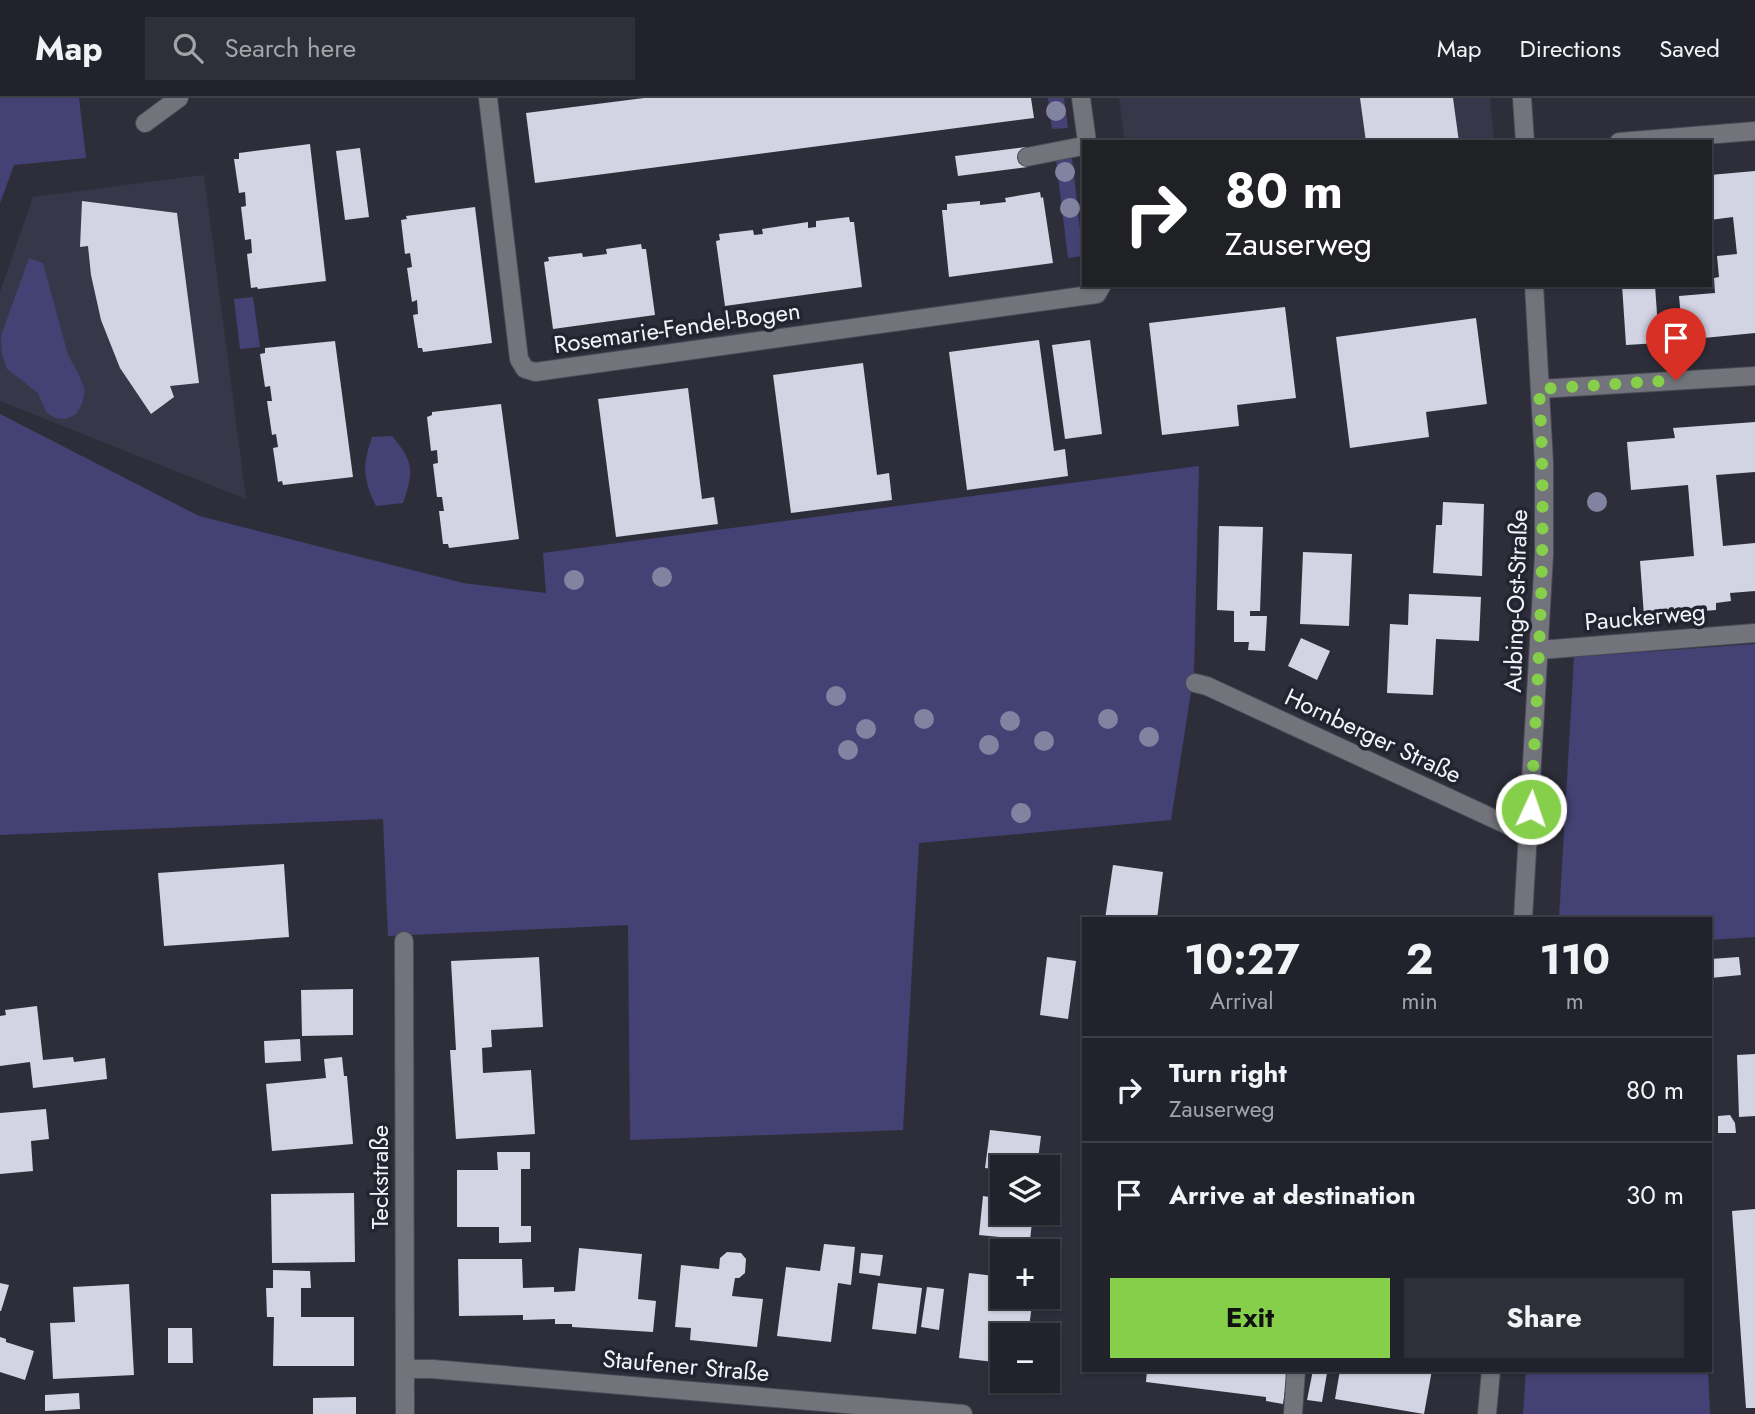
<!DOCTYPE html>
<meta charset="utf-8">
<style>
body{margin:0;font-family:Jost,sans-serif;background:#2e2f38;color:#f1f3f6;height:100vh;display:flex;flex-direction:column;font-size:26px;white-space:nowrap}
*{box-sizing:border-box;margin:0}
p{font-size:23px;color:#a2a4a9}
.icon{flex:none;width:38px;height:38px;fill:none;stroke:currentColor;stroke-width:2;stroke-linecap:round;stroke-linejoin:round}
.map{position:relative;flex:1;overflow:hidden}
.panel{position:absolute;left:1082px;top:819px;width:630px;height:455px;display:flex;flex-direction:column;background:#22222c;border-radius:0px;box-shadow:0 2px 5px #0004,0 0 0 2px #3f3f48}
.panel>*{flex:none}
.hud{position:absolute;left:1082px;top:42px;width:630px;height:147px;border-radius:0px;box-shadow:0 2px 5px #0004,0 0 0 2px #3f3f48;background:#202124;color:#fff;overflow:hidden}
.controls{position:absolute;left:990px;top:1057px;display:grid;gap:14px}
.controls a{display:grid;place-items:center;width:70px;height:70px;border-radius:0px;background:#22222c;box-shadow:0 2px 5px #0004,0 0 0 2px #3f3f48;font-size:35px}
.pin{position:absolute;display:grid;place-items:center;width:60px;height:60px;color:#fff;margin:-72px -30px;border-radius:50% 50% 50% 0;rotate:-45deg;box-shadow:0 0 7px #0007}
.pin .icon{rotate:45deg}
.me{position:absolute;width:77px;margin:-38px;rotate:3deg;stroke-linejoin:round;filter:drop-shadow(0 0 5px #0008)}
.turn{display:flex;align-items:center;gap:24px;height:147px;padding:0 28px;font-size:32px}
.turn .icon{width:91px;height:91px;stroke-width:2.5}
.turn b{display:block;font-size:49px;line-height:60px}
.eta{display:flex;justify-content:space-evenly;align-items:center;height:119px;text-align:center}
.eta b{font-size:42px;font-weight:700;line-height:49px}
.action{display:flex;gap:14px;margin-top:auto;padding:14px 28px}
.action a{flex:1;height:80px;border-radius:0px;background:#86cf4b;color:#111;font-size:28px;font-weight:700;line-height:80px;text-align:center}
.action a+a{background:#2e2f38;color:#f1f3f6}
ul{padding:0;list-style:none}
li{display:flex;align-items:center;gap:21px;height:105px;padding:0 28px;border-top:2px solid #3f3f48}
li div{flex:1}
li b{display:block;font-size:26px}
li em{font-style:normal}
header{display:flex;align-items:center;gap:42px;box-sizing:border-box;height:98px;padding:0 35px;background:#22222c;border-bottom:2px solid #3f3f48}
header strong{font-size:33px}
nav{display:flex;gap:38px;margin-inline-start:auto;font-size:24px}
.search{width:490px;height:63px;background:#2e2f38;display:flex;align-items:center;gap:18px;box-sizing:border-box;padding:0 24px;border-radius:0px;color:#a2a4a9;font-size:26px}
.map>svg:first-child{display:block}
.built{fill:#37374a}
.green{fill:#444274}
.building{fill:#d2d3e3}
.lines{fill:none;stroke-linecap:round;stroke-linejoin:round}
.minor-casing{stroke:#494a56;stroke-width:20}
.minor{stroke:#73747b;stroke-width:18}
.tree{fill:#8283a0}
.route{stroke:#86cf4b;stroke-width:12;stroke-dasharray:0 21.6}
.labels{text-anchor:middle;stroke-width:7;stroke-linejoin:round;paint-order:stroke}
.street-label{font-size:24px;fill:#f2f3fb;stroke:#242430}
</style>
<header>
<strong>Map</strong>
<div class="search"><svg class="icon" aria-label="search" viewBox="0 0 24 24"><circle cx="10" cy="10" r="6"/><path d="M15 15l6 6"/></svg>Search here</div>
<nav><a>Map</a><a>Directions</a><a>Saved</a></nav>
</header>
<div class="map">
<svg width="1755" height="1316" viewBox="0 0 1755 1316">
<rect width="100%" height="100%" fill="#2e2e3b"/>
<!-- built -->
<path class="built" d="M 1119,0 L 1490,0 L 1494,44 L 1125,44 Z
M 204,77 L 246,401 L 0,303 L 0,194 L 33,99 Z"/>
<!-- green -->
<path class="green" d="M 0,0 L 79,0 L 86,60 L 14,67 L 0,105 Z
M 1048,0 L 1064,0 L 1068,30 L 1052,31 Z
M 1072,60 L 1083,158 L 1068,160 L 1056,62 Z
M 29,160 L 43,165 L 68,257 L 79,277 L 85,293 L 82,306 L 76,316 L 66,321 L 55,320 L 46,314 L 38,295 L 7,271 L 2,257 L 1,238 Z
M 253,199 L 260,249 L 240,251 L 234,201 Z
M 0,316 L 199,418 L 463,485 L 546,495 L 543,455 L 1199,368 L 1194,575 L 1171,722 L 919,745 L 903,1032 L 630,1042 L 628,827 L 388,838 L 383,721 L 0,737 Z
M 392,338 C 414,364 414,373 403,405 L 376,408 C 363,380 362,369 372,339 Z
M 1755,546 L 1755,839 L 1710,842 L 1710,821 L 1559,821 L 1574,559 Z
M 1526,1272 L 1708,1272 L 1710,1316 L 1523,1316 Z"/>
<!-- building -->
<path class="building" d="M 644,0 L 1031,0 L 1034,20 L 535,85 L 526,15 Z
M 1360,0 L 1453,0 L 1459,44 L 1366,44 Z
M 310,46 L 326,183 L 258,191 L 257,189 L 251,190 L 247,156 L 252,155 L 251,141 L 245,142 L 241,109 L 246,108 L 245,94 L 239,95 L 234,61 L 239,61 L 239,55 Z
M 1026,49 L 1028,69 L 958,78 L 955,58 Z
M 360,50 L 369,119 L 345,122 L 336,53 Z
M 1755,73 L 1755,235 L 1683,242 L 1679,198 L 1715,195 L 1714,180 L 1719,179 L 1717,158 L 1737,156 L 1733,119 L 1710,122 L 1710,77 Z
M 1040,94 L 1041,100 L 1043,99 L 1053,165 L 949,179 L 942,112 L 947,112 L 947,106 L 980,103 L 980,107 L 1006,104 L 1005,100 Z
M 82,103 L 177,115 L 199,285 L 170,288 L 174,299 L 151,316 L 120,270 L 101,222 L 91,177 L 88,148 L 80,149 Z
M 475,109 L 492,245 L 423,254 L 422,250 L 418,250 L 413,217 L 418,216 L 417,202 L 412,204 L 407,170 L 412,169 L 410,155 L 405,156 L 401,122 L 407,121 L 406,118 Z
M 849,119 L 850,124 L 854,124 L 862,189 L 725,208 L 716,143 L 720,142 L 719,136 L 753,132 L 754,137 L 763,136 L 762,131 L 808,124 L 808,130 L 816,129 L 816,123 Z
M 641,146 L 642,151 L 646,151 L 655,217 L 553,231 L 544,164 L 549,163 L 548,159 L 582,155 L 583,159 L 607,156 L 606,151 Z
M 1622,187 L 1655,187 L 1659,245 L 1626,247 Z
M 1285,209 L 1296,300 L 1237,307 L 1239,328 L 1162,337 L 1149,225 Z
M 1476,220 L 1487,306 L 1426,314 L 1429,339 L 1350,350 L 1336,239 Z
M 1039,242 L 1054,353 L 1065,351 L 1068,378 L 967,392 L 949,254 Z
M 1090,242 L 1102,336 L 1065,341 L 1052,247 Z
M 335,243 L 353,379 L 283,387 L 282,383 L 278,384 L 273,350 L 278,349 L 276,336 L 272,337 L 267,303 L 272,303 L 270,288 L 265,289 L 260,256 L 265,255 L 265,250 Z
M 863,265 L 877,377 L 889,375 L 892,402 L 791,415 L 773,277 Z
M 688,290 L 702,401 L 714,399 L 718,426 L 616,439 L 598,301 Z
M 501,306 L 519,441 L 449,450 L 448,446 L 443,446 L 439,413 L 444,413 L 442,399 L 437,399 L 433,366 L 438,365 L 437,352 L 431,353 L 427,319 L 432,317 L 432,314 Z
M 1755,324 L 1755,374 L 1716,377 L 1723,448 L 1755,445 L 1755,493 L 1730,495 L 1731,503 L 1716,505 L 1716,512 L 1644,518 L 1640,463 L 1694,458 L 1688,387 L 1631,392 L 1627,344 L 1675,340 L 1673,330 Z
M 1443,404 L 1484,406 L 1482,478 L 1433,475 L 1436,427 L 1442,427 Z
M 1219,428 L 1263,429 L 1260,513 L 1250,513 L 1250,518 L 1267,518 L 1265,553 L 1248,552 L 1249,544 L 1234,544 L 1234,513 L 1217,512 Z
M 1303,454 L 1352,456 L 1349,528 L 1300,526 Z
M 1409,496 L 1481,499 L 1479,543 L 1436,541 L 1433,597 L 1387,595 L 1390,526 L 1408,527 Z
M 1301,540 L 1330,553 L 1317,582 L 1288,568 Z
M 284,766 L 289,839 L 164,848 L 158,775 Z
M 1113,767 L 1163,774 L 1157,821 L 1105,821 Z
M 539,859 L 543,929 L 491,932 L 492,949 L 482,950 L 483,975 L 531,972 L 535,1036 L 456,1041 L 450,952 L 456,952 L 451,863 Z
M 1047,859 L 1076,863 L 1068,921 L 1040,917 Z
M 1739,859 L 1741,877 L 1710,880 L 1710,861 Z
M 353,891 L 353,937 L 302,938 L 301,892 Z
M 37,908 L 43,962 L 73,959 L 74,964 L 105,960 L 107,981 L 33,990 L 30,964 L 0,968 L 0,918 L 6,917 L 5,912 Z
M 300,941 L 301,963 L 265,965 L 264,943 Z
M 1755,956 L 1755,1018 L 1739,1019 L 1737,957 Z
M 342,959 L 344,978 L 347,978 L 353,1046 L 272,1053 L 266,986 L 326,980 L 324,961 Z
M 46,1011 L 49,1041 L 31,1043 L 33,1073 L 0,1076 L 0,1015 Z
M 1730,1017 L 1735,1025 L 1736,1035 L 1718,1035 L 1718,1018 Z
M 990,1032 L 1041,1038 L 1037,1069 L 1003,1069 L 1003,1072 L 985,1070 Z
M 497,1054 L 530,1054 L 530,1071 L 521,1071 L 521,1128 L 531,1128 L 531,1144 L 499,1145 L 499,1129 L 457,1129 L 457,1072 L 498,1072 Z
M 354,1095 L 355,1164 L 272,1165 L 271,1096 Z
M 983,1098 L 1003,1101 L 1003,1115 L 1033,1115 L 1030,1142 L 979,1137 Z
M 1755,1111 L 1755,1310 L 1746,1310 L 1732,1113 Z
M 824,1146 L 855,1149 L 851,1187 L 838,1185 L 831,1244 L 777,1238 L 786,1169 L 820,1173 Z
M 579,1150 L 642,1156 L 638,1201 L 656,1203 L 653,1234 L 572,1229 L 572,1226 L 555,1226 L 555,1221 L 523,1222 L 523,1217 L 459,1218 L 458,1161 L 522,1161 L 523,1190 L 554,1189 L 554,1194 L 575,1193 Z
M 727,1154 L 741,1155 L 746,1161 L 745,1175 L 739,1180 L 735,1180 L 732,1198 L 763,1201 L 757,1249 L 690,1242 L 691,1230 L 675,1229 L 681,1167 L 719,1171 L 720,1160 Z
M 861,1155 L 883,1157 L 880,1178 L 859,1175 Z
M 273,1172 L 310,1173 L 311,1190 L 301,1190 L 301,1219 L 354,1219 L 354,1268 L 273,1268 L 274,1219 L 267,1219 L 266,1190 L 273,1190 Z
M 969,1175 L 1003,1179 L 1003,1199 L 1033,1199 L 1028,1237 L 1003,1237 L 1003,1265 L 959,1260 Z
M 0,1185 L 9,1187 L 1,1213 L 0,1213 Z
M 878,1185 L 922,1190 L 916,1236 L 872,1231 Z
M 129,1186 L 134,1277 L 53,1281 L 50,1225 L 75,1224 L 73,1189 Z
M 927,1189 L 944,1191 L 939,1232 L 921,1229 Z
M 168,1230 L 192,1230 L 193,1265 L 168,1265 Z
M 0,1239 L 6,1241 L 6,1244 L 34,1253 L 25,1282 L 0,1274 Z
M 1147,1272 L 1288,1272 L 1283,1306 L 1266,1303 L 1266,1299 L 1146,1284 Z
M 1313,1272 L 1327,1275 L 1322,1304 L 1307,1302 Z
M 1340,1272 L 1432,1272 L 1424,1316 L 1335,1301 Z
M 79,1295 L 80,1311 L 45,1313 L 45,1297 Z
M 356,1299 L 356,1316 L 313,1316 L 313,1300 Z"/>
<g class="lines">
<!-- minor casing -->
<g class="minor-casing">
<path id="minor" d="M 488,0 L 519,261 L 525,271 L 535,274 L 1097,196 L 1102,187
M 1081,0 L 1087,44
M 1522,0 L 1525,44
M 145,25 L 179,0
M 1619,44 L 1755,33
M 1027,59 L 1083,48
M 1540,291 L 1755,278
M 1540,552 L 1755,535
M 1195,585 L 1207,588 L 1529,737
M 1523,821 L 1544,457 L 1544,365 L 1534,187
M 404,843 L 405,1316
M 405,1271 L 432,1271 L 963,1316
M 1293,1316 L 1296,1272
M 1487,1316 L 1491,1272"/>
</g>
<!-- minor -->
<use href="#minor" class="minor"/>
</g>
<!-- trees -->
<g class="tree">
<circle cx="1056" cy="13" r="10"/>
<circle cx="1065" cy="74" r="10"/>
<circle cx="1070" cy="110" r="10"/>
<circle cx="1597" cy="404" r="10"/>
<circle cx="662" cy="479" r="10"/>
<circle cx="574" cy="482" r="10"/>
<circle cx="836" cy="598" r="10"/>
<circle cx="924" cy="621" r="10"/>
<circle cx="1108" cy="621" r="10"/>
<circle cx="1010" cy="623" r="10"/>
<circle cx="866" cy="631" r="10"/>
<circle cx="1149" cy="639" r="10"/>
<circle cx="1044" cy="643" r="10"/>
<circle cx="989" cy="647" r="10"/>
<circle cx="848" cy="652" r="10"/>
<circle cx="1021" cy="715" r="10"/>
</g>
<g class="lines">
<!-- route -->
<path class="route" d="M 1531,711 C 1538,570 1548,431 1539,291 L 1676,282"/>
</g>
<g class="labels">
<!-- street labels -->
<g class="street-label">
<text transform="translate(677 230) rotate(-8)" y="8">Rosemarie-Fendel-Bogen</text>
<text transform="translate(1516 503) rotate(-88)" y="8">Aubing-Ost-Straße</text>
<text transform="translate(1645 519) rotate(-5)" y="8">Pauckerweg</text>
<text transform="translate(1373 638) rotate(25)" y="8">Hornberger Straße</text>
<text transform="translate(380 1079) rotate(-90)" y="8">Teckstraße</text>
<text transform="translate(686 1268) rotate(5)" y="8">Staufener Straße</text>
</g>
</g>
</svg>
<div class="controls">
<a><svg class="icon" aria-label="layers" viewBox="0 0 24 24"><path d="M12 4l9 5-9 5-9-5zM3 14l9 5 9-5"/></svg></a>
<a>+</a>
<a>−</a>
</div>
<div class="pin" style="left:1676px;top:282px;background:#d93025"><svg class="icon" aria-label="arrive" viewBox="0 0 24 24"><path d="M6 21V4h12l-3 4 3 4H6"/></svg></div>
<svg class="me" style="left:1531px;top:711px" viewBox="-20 -20 40 40"><circle r="17" fill="#86cf4b" stroke="#fff" stroke-width="3"/><path d="M0-11L8 9 0 5-8 9z" fill="#fff"/></svg>
<div class="hud">
<div class="turn"><svg class="icon" aria-label="right" viewBox="0 0 24 24"><path d="M7 20v-9h11M14 6l5 5-5 5"/></svg><div><b>80 m</b>Zauserweg</div></div>
</div>
<section class="panel">
<div class="eta">
<div><b>10:27</b><p>Arrival</p></div>
<div><b>2</b><p>min</p></div>
<div><b>110</b><p>m</p></div>
</div>
<ul>
<li><svg class="icon" aria-label="right" viewBox="0 0 24 24"><path d="M7 20v-9h11M14 6l5 5-5 5"/></svg><div><b>Turn right</b><p>Zauserweg</p></div><em>80 m</em></li>
<li><svg class="icon" aria-label="arrive" viewBox="0 0 24 24"><path d="M6 21V4h12l-3 4 3 4H6"/></svg><div><b>Arrive at destination</b></div><em>30 m</em></li>
</ul>
<div class="action"><a>Exit</a><a>Share</a></div>
</section>
</div>
